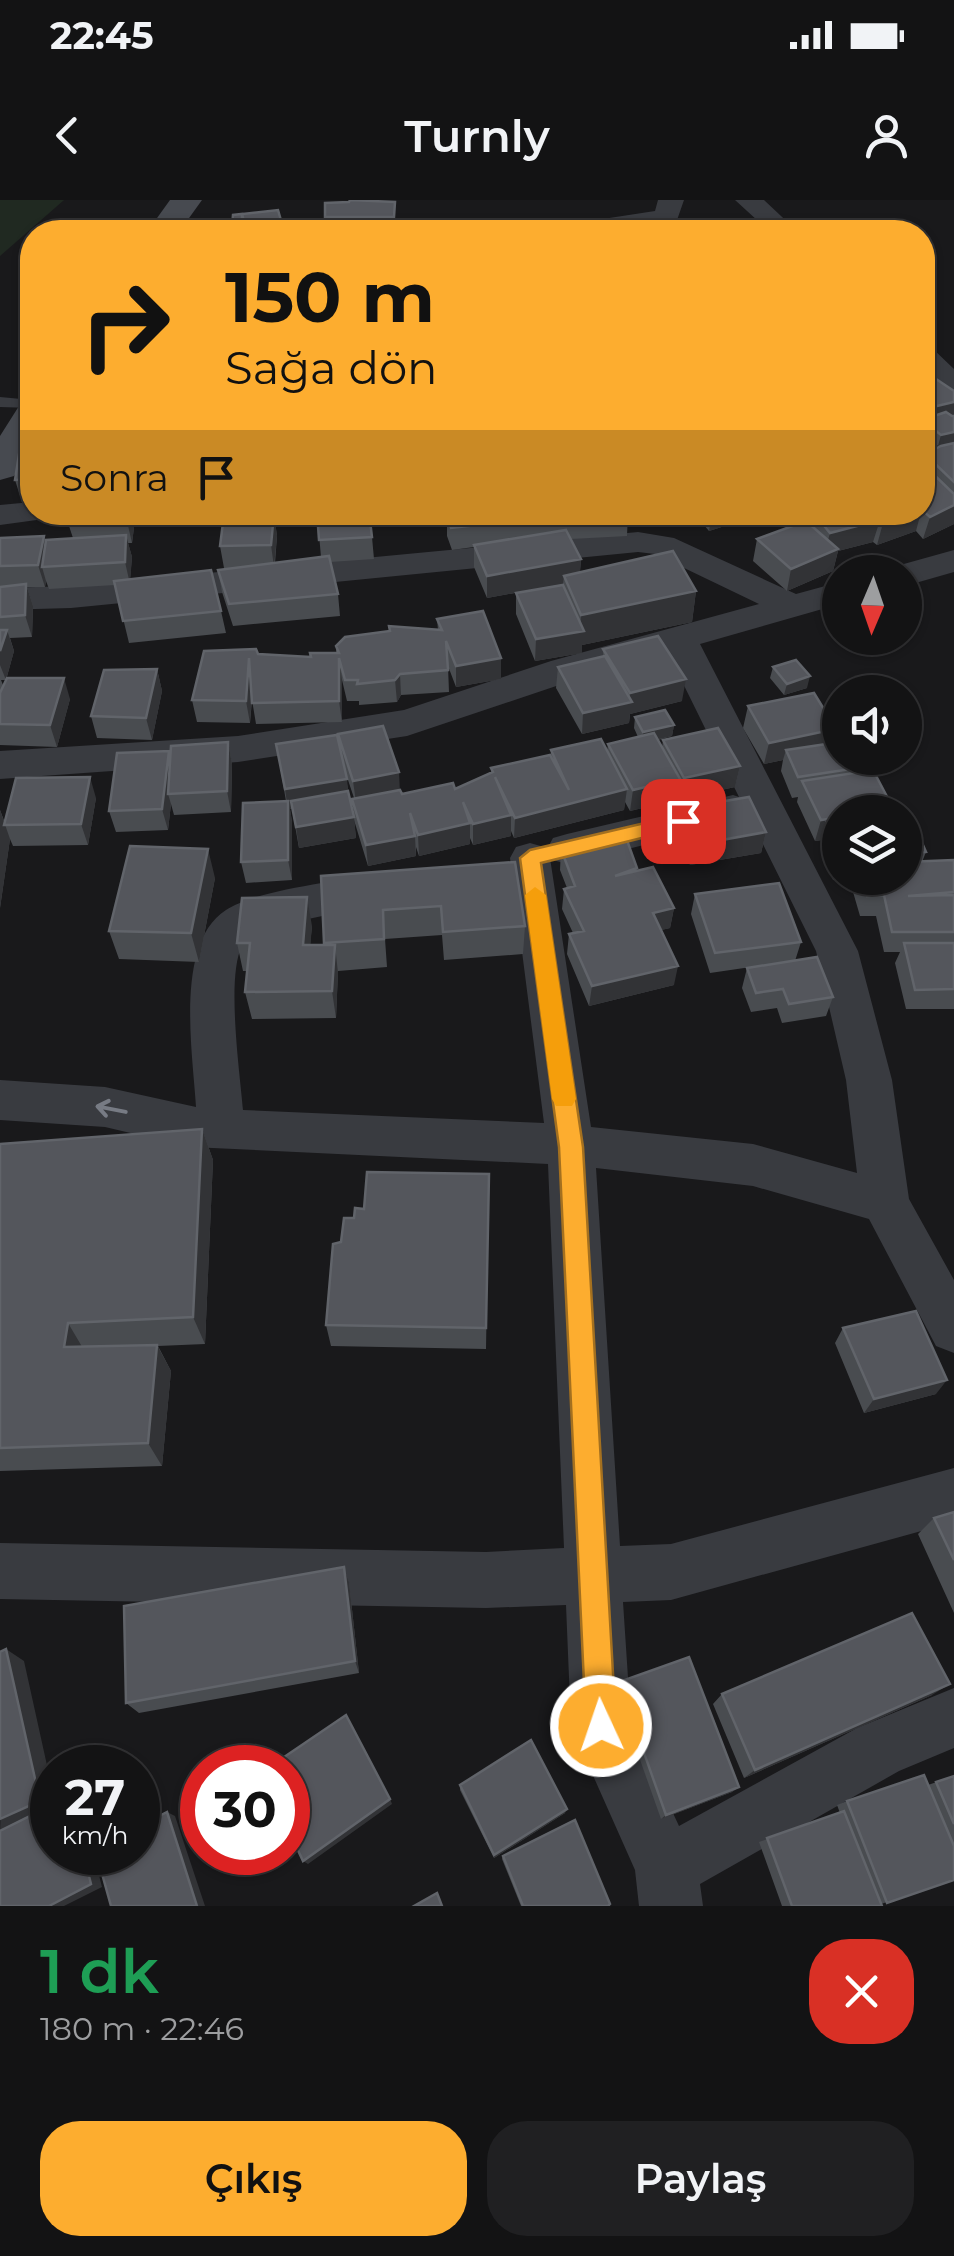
<!DOCTYPE html>
<html lang="tr">
<meta charset="utf-8">
<style>
body{margin:0;font-family:Montserrat,sans-serif;background:#202022;color:#f1f3f6;height:100vh;display:flex;flex-direction:column;font-size:38px;white-space:nowrap}
*{box-sizing:border-box;margin:0}
p{font-size:32px;color:#9d9ea0}
.icon{flex:none;width:55px;height:55px;fill:none;stroke:currentColor;stroke-width:2;stroke-linecap:round;stroke-linejoin:round}
.map{position:relative;height:1706px;overflow:hidden}
.side{display:flex;flex-direction:column;background:#131314;flex:1}
.side>*{flex:none}
.hud{position:absolute;left:20px;top:20px;width:915px;height:305px;border-radius:40px;box-shadow:0 2px 8px #0004,0 0 0 2px #323234;background:#fdad2f;color:#111;overflow:hidden}
.needle{width:65px;rotate:182deg}
.fabs{position:absolute;left:822px;top:355px;display:grid;gap:20px}
.fabs a{display:grid;place-items:center;width:100px;height:100px;border-radius:50%;background:#131314;box-shadow:0 2px 8px #0004,0 0 0 2px #323234;font-size:50px}
.speed{position:absolute;left:30px;top:1545px;display:flex;gap:20px;font-size:50px;font-weight:700;text-align:center}
.speed>*{display:grid;place-content:center;width:130px;height:130px;border-radius:50%;background:#131314;box-shadow:0 2px 8px #0004,0 0 0 2px #323234;line-height:1}
.speed small{font-size:25px;font-weight:400}
.speed .limit{border:15px solid #d22;background:#fff;color:#111}
.pin{position:absolute;display:grid;place-items:center;width:85px;height:85px;color:#fff;margin:-42px;border-radius:20px;box-shadow:0 5px 15px #0006}
.me{position:absolute;width:110px;margin:-55px;rotate:357deg;stroke-linejoin:round;filter:drop-shadow(0 0 8px #0008)}
.turn{display:flex;align-items:center;gap:35px;height:210px;padding:0 40px;font-size:45px}
.turn .icon{width:130px;height:130px;stroke-width:2.5}
.turn b{display:block;font-size:70px;line-height:85px}
.then{display:flex;align-items:center;height:95px;padding:0 40px;background:#0003;gap:20px;font-size:38px}
.round{display:grid;place-items:center;flex:none;width:105px;height:105px;border-radius:40px;background:#202022}
.summary{display:flex;align-items:center;justify-content:space-between;height:170px;padding:0 40px}
h1{font-size:60px;font-weight:600;line-height:75px;color:#1e9e55}
.button{display:flex;gap:20px;margin-top:auto;padding:20px 40px}
.button a{flex:1;height:115px;border-radius:40px;background:#fdad2f;color:#111;font-size:40px;font-weight:600;line-height:115px;text-align:center}
.button a+a{background:#202022;color:#f1f3f6}
.status{display:flex;justify-content:space-between;align-items:center;height:70px;padding:0 50px;background:#131314;direction:ltr}
.status svg{height:28px;fill:currentColor}
header{display:flex;justify-content:space-between;align-items:center;height:130px;padding:0 40px;background:#131314;font-size:45px;font-weight:600}
.map>svg:first-child{display:block}
.green{fill:#202921}
.lines{fill:none;stroke-linecap:round;stroke-linejoin:round}
.service{fill:#393b40;fill-rule:evenodd}
.minor{fill:#393b40;fill-rule:evenodd}
.secondary{fill:#474a50;fill-rule:evenodd}
.wall{fill:#494c50;fill-rule:evenodd}
.shaded-wall{fill:#323336}
.building{fill:#54565c;stroke:#61646a;stroke-width:2.5}
.oneway{stroke:#777b84}
.route{fill:#fdad2f;stroke:#a4701f;stroke-width:2.5}
.slow{fill:#f59e0b}
</style>
<div class="status"><b>22:45</b><svg viewBox="0 0 49 12"><path d="M0 12V9h3v3zM5 12V6h3v6zM10 12V3h3v9zM15 12V0h3v12zM26 1h20v11H26zM47 4h2v5h-2z"/></svg></div>
<header><svg class="icon" aria-label="back" viewBox="0 0 24 24"><path d="M15 5l-7 7 7 7"/></svg>Turnly<svg class="icon" aria-label="person" viewBox="0 0 24 24"><circle cx="12" cy="8" r="4"/><path d="M4 21q1-7 8-7t8 7"/></svg></header>
<div class="map">
<svg width="954" height="1706" viewBox="0 0 954 1706">
<rect width="100%" height="100%" fill="#19191b"/>
<!-- green -->
<path class="green" d="M 0,0 L 64,0 L 0,56 Z"/>
<g class="lines">
<!-- service -->
<path class="service" d="M 0,197 L 32,200 L 32,208 L 0,207 Z"/>
<!-- minor -->
<path class="minor" d="M 658,0 L 684,0 L 676,23 L 618,32 L 557,32 L 570,24 L 655,11 Z
M 735,0 L 764,0 L 798,32 L 770,32 Z
M 922,145 L 932,148 L 954,169 L 954,195 L 943,192 L 922,171 Z
M 32,302 L 32,312 L 48,312 L 44,319 L 0,325 L 0,305 Z
M 638,332 L 674,338 L 796,394 L 840,382 L 840,404 L 700,444 L 858,751 L 892,880 L 909,999 L 954,1080 L 954,1153 L 936,1146 L 869,1019 L 753,986 L 596,968 L 620,1346 L 671,1344 L 954,1268 L 954,1322 L 671,1400 L 623,1402 L 631,1523 L 679,1626 L 857,1528 L 954,1488 L 954,1548 L 899,1571 L 700,1684 L 703,1706 L 639,1706 L 635,1670 L 571,1526 L 566,1405 L 486,1408 L 0,1399 L 0,1343 L 486,1352 L 564,1348 L 548,964 L 191,947 L 161,952 L 144,946 L 139,935 L 105,927 L 0,920 L 0,880 L 105,887 L 196,907 C 193,854 174,743 226,710 C 258,689 343,681 383,673 L 398,678 L 404,689 L 398,700 L 275,726 C 264,730 248,734 242,746 C 226,777 240,873 243,910 L 544,923 L 510,658 L 516,647 L 530,643 L 544,647 L 550,658 L 591,927 L 753,944 L 857,973 L 846,880 L 816,751 L 749,616 L 733,623 L 567,664 L 553,660 L 547,649 L 553,638 L 567,634 L 733,595 L 739,597 L 668,453 L 577,479 L 407,536 L 238,562 L 0,579 L 0,551 L 238,536 L 404,510 L 551,461 L 759,404 L 655,354 L 638,352 L 71,408 L 0,410 L 0,388 L 71,386 Z
M 954,350 L 954,372 L 905,386 L 905,372 L 890,372 L 893,367 Z"/>
<!-- secondary -->
<path class="secondary" d="M 170,0 L 202,0 L 179,32 L 147,32 Z
M 32,203 L 32,246 L 14,276 L 0,280 L 0,236 L 19,206 Z"/>
</g>
<!-- wall -->
<path class="wall" d="M 350,0 L 395,2 L 395,32 L 326,32 L 325,3 L 349,2 Z
M 242,14 L 243,32 L 233,32 L 232,27 Z
M 727,21 L 773,32 L 725,32 Z
M 922,183 L 954,242 L 938,246 L 922,234 Z
M 32,219 L 32,302 L 22,302 L 15,280 L 29,248 L 27,243 Z
M 954,243 L 954,324 L 923,339 L 916,331 L 877,345 L 873,342 L 838,351 L 833,371 L 787,391 L 753,361 L 757,339 L 801,323 L 804,312 L 922,312 L 922,261 L 925,254 Z
M 136,312 L 132,343 L 128,343 L 132,357 L 130,379 L 221,411 L 226,433 L 129,443 L 115,385 L 49,389 L 46,381 L 45,387 L 27,387 L 33,406 L 32,437 L 10,438 L 14,451 L 6,480 L 1,480 L 3,485 L 70,499 L 57,547 L 0,545 L 0,338 L 44,336 L 45,341 L 73,338 L 68,323 Z
M 317,312 L 372,337 L 374,359 L 330,362 L 338,394 L 340,416 L 233,426 L 222,392 L 218,370 L 232,368 L 224,368 L 220,346 L 274,314 L 277,336 L 275,363 L 321,357 Z
M 373,312 L 521,312 L 522,317 L 522,312 L 628,312 L 627,336 L 571,339 L 581,359 L 580,372 L 696,391 L 692,422 L 582,445 L 582,453 L 535,461 L 516,414 L 516,393 L 563,384 L 487,398 L 474,367 L 474,347 L 452,350 L 447,336 L 447,315 L 374,319 Z
M 637,312 L 686,312 L 686,314 L 645,323 Z
M 693,312 L 753,312 L 753,317 L 709,331 Z
M 437,419 L 501,479 L 456,487 L 448,466 L 449,492 L 401,495 L 397,502 L 359,505 L 359,501 L 347,501 L 342,480 L 342,522 L 256,524 L 252,500 L 250,523 L 197,522 L 192,500 L 258,454 L 311,457 L 336,453 L 336,446 L 438,430 Z
M 603,449 L 682,501 L 630,514 L 629,523 L 582,534 L 556,488 L 558,467 L 603,457 Z
M 773,467 L 807,488 L 784,495 L 770,478 Z
M 157,469 L 162,491 L 152,540 L 97,538 L 91,516 Z
M 748,506 L 836,529 L 832,544 L 857,568 L 840,612 L 840,678 L 905,678 L 905,615 L 926,652 L 922,662 L 954,660 L 954,809 L 906,809 L 895,763 L 900,752 L 884,752 L 876,716 L 860,716 L 851,685 L 853,678 L 833,680 L 821,643 L 822,640 L 815,641 L 797,602 L 798,597 L 792,598 L 781,571 L 783,560 L 764,564 L 743,528 Z
M 635,517 L 674,525 L 672,536 L 658,540 L 662,548 L 663,540 L 740,566 L 735,587 L 680,599 L 677,593 L 676,600 L 630,611 L 625,602 L 624,610 L 514,638 L 511,631 L 511,636 L 473,645 L 470,638 L 470,644 L 419,656 L 416,647 L 416,656 L 368,666 L 354,620 L 356,638 L 299,648 L 292,609 L 290,609 L 292,622 L 292,680 L 246,683 L 241,662 L 286,601 L 276,544 L 340,548 L 338,534 L 400,590 L 402,594 L 455,589 L 491,572 L 491,568 L 551,557 L 551,550 L 607,551 L 608,544 L 638,537 L 634,528 ZM 343,565 L 354,598 L 352,599 L 354,617 Z
M 228,542 L 232,564 L 231,612 L 174,615 L 171,604 L 168,630 L 116,632 L 109,611 L 171,558 Z
M 96,598 L 88,645 L 13,646 L 10,639 L 0,708 L 0,610 L 5,623 Z
M 678,609 L 766,632 L 761,653 L 690,665 L 675,630 Z
M 561,649 L 637,671 L 674,708 L 670,728 L 661,730 L 674,785 L 589,806 L 567,754 L 569,734 L 573,733 L 562,709 L 564,689 L 567,688 L 560,670 Z
M 321,676 L 525,726 L 523,754 L 444,760 L 442,735 L 385,739 L 387,767 L 338,771 L 336,818 L 252,819 L 245,792 L 247,771 L 243,771 L 237,743 L 312,726 L 310,745 L 324,745 Z
M 215,678 L 199,762 L 119,759 L 109,731 Z
M 695,694 L 801,742 L 795,761 L 833,797 L 826,816 L 782,823 L 777,808 L 751,812 L 742,788 L 747,768 L 751,767 L 710,773 L 691,714 Z
M 202,929 L 213,960 L 205,1144 L 158,1146 L 171,1171 L 162,1266 L 0,1271 L 0,944 Z
M 489,974 L 486,1149 L 331,1146 L 326,1125 L 354,1018 L 364,1009 Z
M 843,1128 L 936,1194 L 864,1213 L 835,1143 Z
M 954,1312 L 954,1413 L 918,1334 L 934,1318 Z
M 344,1367 L 349,1382 L 359,1473 L 139,1513 L 126,1503 Z
M 619,1482 L 739,1587 L 732,1592 L 661,1619 L 615,1489 Z
M 722,1494 L 932,1495 L 744,1578 L 713,1504 Z
M 954,1576 L 954,1680 L 881,1704 L 882,1706 L 782,1706 L 759,1642 L 840,1613 L 837,1605 L 847,1601 L 928,1585 Z
M 460,1585 L 565,1613 L 494,1658 L 460,1590 Z
M 503,1656 L 608,1706 L 521,1706 L 502,1659 Z"/>
<!-- shaded-wall -->
<path class="shaded-wall" d="M 282,24 L 283,32 L 247,32 L 246,28 Z
M 928,159 L 922,179 L 922,160 Z
M 954,202 L 954,222 L 922,220 L 924,209 Z
M 954,232 L 954,242 L 938,246 L 941,235 Z
M 954,300 L 954,324 L 923,339 L 930,317 Z
M 128,312 L 136,312 L 132,343 L 127,321 Z
M 646,312 L 686,312 L 686,314 L 645,323 Z
M 712,312 L 753,312 L 753,317 L 709,331 Z
M 913,312 L 921,312 L 916,331 L 877,345 L 883,323 Z
M 274,314 L 277,336 L 274,367 L 271,345 Z
M 880,320 L 873,342 L 838,351 L 833,371 L 787,391 L 791,369 L 824,355 L 830,333 Z
M 126,335 L 132,357 L 130,384 L 125,362 Z
M 44,336 L 51,358 L 42,367 L 46,381 L 45,387 L 38,365 Z
M 581,359 L 579,381 L 564,376 L 563,384 L 487,398 L 487,376 Z
M 26,384 L 33,406 L 32,437 L 25,415 Z
M 696,391 L 692,422 L 582,445 L 582,453 L 535,461 L 536,439 L 580,432 L 581,415 Z
M 7,430 L 14,451 L 6,480 L 0,465 L 0,451 Z
M 249,458 L 253,479 L 250,523 L 246,501 Z
M 339,458 L 342,480 L 342,522 L 339,501 Z
M 501,458 L 501,479 L 456,487 L 456,466 Z
M 157,469 L 162,491 L 152,540 L 146,518 Z
M 400,474 L 401,495 L 397,502 L 395,480 Z
M 810,476 L 807,488 L 784,495 L 787,484 Z
M 64,478 L 70,499 L 57,547 L 50,525 Z
M 686,479 L 682,501 L 630,514 L 629,523 L 582,534 L 583,513 L 629,503 L 630,493 Z
M 674,525 L 672,536 L 642,543 L 643,532 Z
M 836,529 L 830,550 L 786,550 L 783,560 L 764,564 L 769,543 Z
M 228,542 L 232,564 L 231,612 L 227,591 Z
M 169,551 L 174,572 L 168,594 L 171,604 L 168,630 L 162,609 Z
M 740,566 L 735,587 L 680,599 L 684,578 Z
M 399,572 L 400,593 L 356,602 L 353,581 Z
M 90,577 L 96,598 L 88,645 L 81,624 Z
M 347,579 L 349,600 L 290,609 L 292,622 L 292,680 L 288,660 L 288,610 L 285,589 Z
M 680,579 L 676,600 L 630,611 L 633,590 Z
M 627,589 L 624,610 L 514,638 L 515,618 Z
M 893,608 L 892,612 L 867,612 Z
M 0,610 L 10,639 L 0,708 Z
M 511,615 L 511,636 L 473,645 L 473,624 Z
M 354,617 L 356,638 L 299,648 L 296,627 Z
M 840,617 L 840,637 L 827,622 L 822,640 L 815,641 L 821,620 Z
M 470,623 L 470,644 L 419,656 L 418,635 Z
M 766,632 L 761,653 L 690,665 L 694,645 Z
M 415,636 L 416,656 L 368,666 L 366,645 Z
M 208,649 L 215,678 L 199,762 L 191,733 Z
M 307,697 L 312,726 L 308,774 L 303,745 Z
M 674,708 L 670,728 L 649,733 L 653,713 Z
M 335,745 L 338,773 L 336,818 L 332,791 Z
M 678,766 L 674,785 L 589,806 L 592,786 Z
M 202,929 L 213,960 L 205,1144 L 193,1117 Z
M 68,1123 L 84,1150 L 64,1147 Z
M 157,1145 L 171,1171 L 162,1266 L 148,1243 Z
M 947,1180 L 936,1194 L 864,1213 L 874,1199 Z
M 344,1367 L 349,1382 L 359,1473 L 355,1461 Z
M 6,1449 L 24,1461 L 52,1588 L 52,1609 L 0,1633 Z
M 950,1484 L 932,1495 L 744,1578 L 755,1570 Z
M 739,1587 L 732,1592 L 661,1619 L 666,1615 Z
M 390,1599 L 392,1604 L 308,1664 L 303,1661 Z
M 567,1609 L 565,1613 L 494,1658 L 494,1655 Z
M 167,1612 L 175,1616 L 205,1706 L 197,1706 Z
M 83,1652 L 93,1652 L 102,1687 L 64,1706 L 49,1706 Z"/>
<!-- building -->
<path class="building" d="M 350,0 L 395,2 L 394,17 L 325,17 L 325,3 L 349,2 Z
M 278,10 L 282,24 L 246,28 L 242,14 Z
M 242,14 L 242,26 L 232,27 L 233,15 Z
M 764,20 L 773,32 L 736,32 L 727,21 Z
M 624,30 L 662,30 L 662,32 L 624,32 Z
M 936,179 L 954,191 L 954,202 L 924,209 L 922,207 L 922,183 Z
M 946,212 L 952,216 L 954,216 L 954,232 L 941,235 L 922,220 Z
M 32,219 L 32,243 L 27,243 Z
M 954,243 L 954,282 L 925,254 L 941,246 Z
M 32,247 L 32,279 L 15,280 L 20,248 Z
M 927,268 L 954,294 L 954,305 L 930,317 L 922,310 L 922,271 Z
M 70,312 L 128,312 L 127,321 L 68,323 Z
M 317,312 L 369,312 L 372,337 L 319,340 Z
M 461,312 L 521,312 L 523,319 L 523,312 L 628,312 L 629,315 L 523,320 L 451,328 L 447,314 Z
M 813,312 L 913,312 L 883,323 L 880,320 L 830,333 Z
M 274,314 L 271,345 L 220,346 L 224,315 Z
M 806,321 L 838,349 L 791,369 L 757,339 Z
M 566,330 L 581,359 L 487,376 L 474,345 Z
M 126,335 L 125,362 L 42,367 L 46,340 Z
M 44,336 L 38,365 L 0,366 L 0,338 Z
M 673,351 L 696,391 L 581,415 L 564,376 Z
M 329,356 L 338,394 L 229,404 L 218,370 Z
M 211,370 L 221,411 L 123,421 L 114,381 Z
M 26,384 L 25,415 L 0,417 L 0,387 Z
M 563,385 L 584,431 L 536,439 L 516,393 Z
M 483,411 L 501,458 L 456,466 L 446,441 L 448,470 L 400,474 L 395,480 L 357,484 L 358,480 L 345,480 L 339,458 L 339,501 L 252,503 L 249,458 L 246,501 L 192,500 L 204,451 L 256,449 L 258,454 L 311,457 L 310,453 L 339,453 L 336,446 L 345,437 L 390,431 L 389,426 L 442,430 L 437,419 Z
M 0,430 L 7,430 L 0,451 Z
M 658,436 L 686,479 L 630,493 L 603,449 Z
M 605,456 L 632,502 L 583,513 L 558,467 Z
M 796,460 L 810,476 L 787,484 L 773,467 Z
M 157,469 L 146,518 L 91,516 L 104,470 Z
M 7,478 L 64,478 L 50,525 L 0,524 L 0,493 Z
M 814,493 L 836,529 L 769,543 L 748,506 Z
M 665,510 L 674,525 L 643,532 L 635,517 Z
M 383,526 L 399,572 L 353,581 L 338,534 Z
M 718,528 L 740,566 L 684,578 L 663,540 Z
M 654,533 L 680,579 L 633,590 L 608,544 Z
M 337,535 L 347,579 L 285,589 L 276,544 Z
M 601,539 L 627,589 L 515,618 L 495,577 L 511,615 L 473,624 L 463,602 L 470,623 L 418,635 L 410,613 L 415,636 L 366,645 L 352,599 L 400,590 L 402,594 L 453,583 L 455,589 L 493,572 L 491,568 L 550,555 L 569,590 L 551,550 Z
M 228,542 L 227,591 L 168,594 L 171,546 Z
M 840,542 L 840,558 L 852,558 L 857,568 L 798,577 L 786,550 Z
M 169,551 L 162,609 L 109,611 L 117,553 Z
M 873,570 L 893,608 L 867,612 L 840,612 L 840,617 L 821,620 L 802,581 Z
M 90,577 L 81,624 L 4,625 L 16,578 Z
M 348,591 L 354,617 L 296,627 L 291,601 Z
M 749,597 L 766,632 L 694,645 L 678,609 Z
M 288,601 L 288,660 L 241,662 L 243,603 Z
M 905,615 L 910,615 L 926,652 L 905,654 Z
M 840,621 L 840,659 L 827,622 Z
M 624,632 L 637,668 L 615,676 L 653,667 L 674,708 L 653,713 L 678,766 L 592,786 L 569,734 L 584,731 L 564,689 L 575,686 L 561,649 Z
M 130,646 L 208,649 L 191,733 L 109,731 Z
M 954,660 L 954,692 L 908,696 L 954,695 L 954,732 L 892,732 L 884,695 L 867,696 L 862,678 L 905,678 L 905,662 Z
M 515,662 L 525,726 L 443,732 L 441,706 L 383,710 L 384,739 L 324,743 L 321,676 Z
M 779,683 L 801,742 L 715,753 L 695,694 Z
M 307,697 L 303,745 L 335,745 L 332,791 L 245,792 L 250,743 L 237,743 L 242,698 Z
M 904,743 L 954,743 L 954,789 L 915,790 Z
M 817,757 L 833,797 L 789,804 L 783,789 L 756,793 L 747,768 Z
M 202,929 L 193,1117 L 68,1123 L 64,1147 L 157,1145 L 148,1243 L 0,1248 L 0,944 Z
M 367,972 L 489,974 L 486,1128 L 326,1125 L 333,1044 L 341,1042 L 344,1018 L 354,1018 L 355,1008 L 364,1009 Z
M 916,1111 L 947,1180 L 874,1199 L 843,1128 Z
M 954,1312 L 954,1360 L 934,1318 Z
M 344,1367 L 355,1461 L 126,1503 L 124,1406 Z
M 912,1413 L 950,1484 L 755,1570 L 722,1494 Z
M 6,1449 L 40,1601 L 0,1619 L 0,1452 Z
M 689,1457 L 739,1587 L 666,1615 L 619,1482 Z
M 346,1515 L 390,1599 L 303,1661 L 288,1629 L 288,1568 L 268,1568 Z
M 531,1540 L 567,1609 L 494,1655 L 460,1585 Z
M 924,1575 L 954,1646 L 954,1680 L 887,1703 L 847,1601 Z
M 954,1576 L 954,1624 L 936,1582 Z
M 52,1605 L 52,1652 L 83,1652 L 91,1684 L 49,1706 L 0,1706 L 0,1631 Z
M 844,1611 L 882,1706 L 792,1706 L 767,1638 Z
M 167,1612 L 197,1706 L 111,1706 L 96,1652 L 138,1652 L 138,1627 Z
M 575,1620 L 610,1704 L 608,1706 L 523,1706 L 503,1656 Z
M 437,1693 L 442,1706 L 414,1706 Z"/>
<!-- one-way arrows -->
<defs><path id="oneway-shaft" d="M-6 0H5M1.5-3L5.5 0L1.5 3" fill="none" stroke-width="1.6" stroke-linecap="round" stroke-linejoin="round" transform="scale(2.5)"/></defs>
<use class="oneway" href="#oneway-shaft" transform="translate(111 909) rotate(-169)"/>
<!-- route -->
<path class="route" d="M 683,614 L 690,616 L 690,626 L 541,663 L 583,947 L 616,1526 L 612,1536 L 601,1541 L 590,1536 L 586,1526 L 559,947 L 520,658 L 530,650 Z"/>
<!-- slow -->
<path class="slow" d="M 535,687 L 546,695 L 576,899 L 572,906 L 556,906 L 552,899 L 525,695 Z"/>
</svg>
<div class="fabs">
<a><svg class="needle" viewBox="-14 -14 28 28"><path d="M0-13l5 13h-10z" fill="#e53935"/><path d="M0 13l5-13h-10z" fill="#9d9ea0"/></svg></a>
<a><svg class="icon" aria-label="sound" viewBox="0 0 24 24"><path d="M4 9h4l5-4v14l-5-4H4zM17 9q2 3 0 6"/></svg></a>
<a><svg class="icon" aria-label="layers" viewBox="0 0 24 24"><path d="M12 4l9 5-9 5-9-5zM3 14l9 5 9-5"/></svg></a>
</div>
<div class="speed"><div>27<small>km/h</small></div><div class="limit">30</div></div>
<div class="pin" style="left:683px;top:621px;background:#d93025"><svg class="icon" aria-label="arrive" viewBox="0 0 24 24"><path d="M6 21V4h12l-3 4 3 4H6"/></svg></div>
<svg class="me" style="left:601px;top:1526px" viewBox="-20 -20 40 40"><circle r="17" fill="#fdad2f" stroke="#fff" stroke-width="3"/><path d="M0-11L8 9 0 5-8 9z" fill="#fff"/></svg>
<div class="hud">
<div class="turn"><svg class="icon" aria-label="right" viewBox="0 0 24 24"><path d="M7 20v-9h11M14 6l5 5-5 5"/></svg><div><b>150 m</b>Sağa dön</div></div>
<div class="then">Sonra<svg class="icon" aria-label="arrive" viewBox="0 0 24 24"><path d="M6 21V4h12l-3 4 3 4H6"/></svg></div>
</div>
</div>
<section class="side">
<div class="summary"><div><h1>1 dk</h1><p>180 m · 22:46</p></div><a class="round" style="background:#d93025;color:#fff"><svg class="icon" aria-label="close" viewBox="0 0 24 24"><path d="M6 6l12 12M18 6L6 18"/></svg></a></div>
<div class="button"><a>Çıkış</a><a>Paylaş</a></div>
</section>
